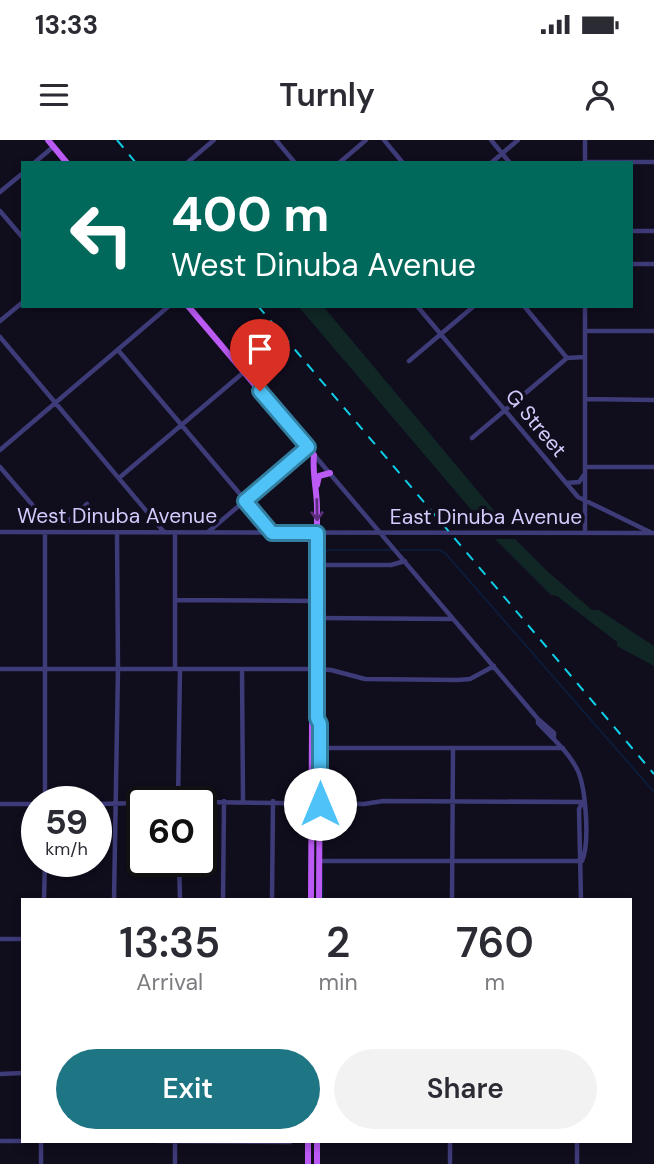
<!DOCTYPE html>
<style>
body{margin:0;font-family:"DM Sans",sans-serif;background:#f2f2f3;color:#2b2b33;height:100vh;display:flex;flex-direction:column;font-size:26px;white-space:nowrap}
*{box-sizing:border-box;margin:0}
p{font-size:23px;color:#7c7c81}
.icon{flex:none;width:38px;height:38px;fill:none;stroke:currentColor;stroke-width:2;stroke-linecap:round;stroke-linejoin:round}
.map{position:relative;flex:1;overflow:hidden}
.side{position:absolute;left:21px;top:758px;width:611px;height:245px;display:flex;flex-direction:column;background:#fff;border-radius:0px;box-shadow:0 4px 10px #0003}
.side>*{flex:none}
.top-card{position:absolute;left:21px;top:21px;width:612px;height:147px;border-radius:0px;box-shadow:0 4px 10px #0003;background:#00695c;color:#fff;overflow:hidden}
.speed{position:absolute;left:21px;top:646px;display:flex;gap:14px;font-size:35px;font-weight:700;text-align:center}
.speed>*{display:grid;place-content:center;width:91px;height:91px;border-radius:50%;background:#fff;box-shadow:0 4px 10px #0003;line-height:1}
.speed small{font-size:18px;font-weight:400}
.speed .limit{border:4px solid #111;border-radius:10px;background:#fff;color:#111}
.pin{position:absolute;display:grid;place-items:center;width:60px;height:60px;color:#fff;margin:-72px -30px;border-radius:50% 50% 50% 0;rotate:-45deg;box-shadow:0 0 7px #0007}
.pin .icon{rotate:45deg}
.me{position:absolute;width:77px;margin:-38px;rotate:0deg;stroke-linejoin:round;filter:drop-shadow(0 0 5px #0008)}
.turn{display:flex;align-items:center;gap:24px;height:147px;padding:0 35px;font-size:32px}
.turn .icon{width:91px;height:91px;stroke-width:2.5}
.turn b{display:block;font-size:49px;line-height:60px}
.eta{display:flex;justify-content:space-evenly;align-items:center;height:119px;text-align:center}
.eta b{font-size:42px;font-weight:600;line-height:49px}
.button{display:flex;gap:14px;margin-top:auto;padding:14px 35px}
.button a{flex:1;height:80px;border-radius:42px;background:#1e7584;color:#fff;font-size:28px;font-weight:600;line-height:80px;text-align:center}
.button a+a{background:#f2f2f3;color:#2b2b33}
.status{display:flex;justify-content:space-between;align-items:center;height:49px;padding:0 35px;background:#fff;direction:ltr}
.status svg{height:19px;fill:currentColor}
header{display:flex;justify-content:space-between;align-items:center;height:91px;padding:0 35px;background:#fff;font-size:32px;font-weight:600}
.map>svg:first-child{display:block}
.green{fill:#102726}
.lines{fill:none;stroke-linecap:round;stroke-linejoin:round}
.stream{stroke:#0b1b38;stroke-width:2}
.minor{stroke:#3e3b79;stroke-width:4.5}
.major{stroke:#bc5af5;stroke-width:6}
.rail{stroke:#0ecfe6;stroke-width:2;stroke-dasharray:10 9;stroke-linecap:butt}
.oneway{stroke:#5d307e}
.route-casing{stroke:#337fa1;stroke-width:18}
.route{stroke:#4fc3f7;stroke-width:12}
.labels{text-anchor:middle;stroke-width:7;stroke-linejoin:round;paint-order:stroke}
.street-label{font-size:21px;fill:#d2ccfc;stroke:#100d1d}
</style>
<div class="status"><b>13:33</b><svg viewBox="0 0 49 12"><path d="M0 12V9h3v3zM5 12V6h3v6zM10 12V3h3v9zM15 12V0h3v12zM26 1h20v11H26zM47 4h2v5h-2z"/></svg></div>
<header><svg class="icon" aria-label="menu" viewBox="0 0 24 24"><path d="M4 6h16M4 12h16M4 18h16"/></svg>Turnly<svg class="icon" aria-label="person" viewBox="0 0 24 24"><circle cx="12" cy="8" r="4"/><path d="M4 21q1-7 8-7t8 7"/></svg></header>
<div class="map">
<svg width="654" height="1024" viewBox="0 0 654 1024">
<rect width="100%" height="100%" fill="#100d1d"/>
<!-- green -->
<path class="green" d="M 298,166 L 323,166 L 507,386 L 485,386 Z
M 495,399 L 515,399 L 546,430 L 592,470 L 599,470 L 654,506 L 654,526 L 617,506 L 617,502 L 557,456 L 551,455 Z"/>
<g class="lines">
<!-- stream -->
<path class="stream" d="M 400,410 L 440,410 L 446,414 L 654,652
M 325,412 L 328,410 L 391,410
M 323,527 L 325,437
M 323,532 L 323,583
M 322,730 L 323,760"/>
<!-- minor -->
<path class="minor" d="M 276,0 L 295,23
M 384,0 L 403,23
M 491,0 L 510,23
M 188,22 L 214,0
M 585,22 L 654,22
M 34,23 L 53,7
M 339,23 L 366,0
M 491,23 L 518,0
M 585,23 L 585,0
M 0,52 L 23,33
M 0,71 L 23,98
M 632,91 L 654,91
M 632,124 L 654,124
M 417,166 L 578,357 L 652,393
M 524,166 L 567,218
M 585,166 L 585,393
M 0,181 L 23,162
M 585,191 L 654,191
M 0,197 L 164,392
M 118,210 L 272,392
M 409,221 L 474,166
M 585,259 L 654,260
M 472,298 L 567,218 L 585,217
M 0,310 L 169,166
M 315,316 L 538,579 L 554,593 L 554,597
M 0,327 L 47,382 L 66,383 L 87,364
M 585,327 L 654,327
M 119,338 L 244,232
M 566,343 L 579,342 L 584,335
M 0,392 L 654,393
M 45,392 L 45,662
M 208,392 L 307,308
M 175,393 L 175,529
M 317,425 L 391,425 L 405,421
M 175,460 L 317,461
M 317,478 L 452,479
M 0,529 L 316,529 L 331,530 L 365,539 L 458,540 L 470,539 L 494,526
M 242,529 L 243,662
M 538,579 L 538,583 C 552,598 567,610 577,629 C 586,647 590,703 582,721
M 320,608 L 563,608
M 178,662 L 180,529
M 196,662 L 364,664 L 383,661 L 583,662
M 0,664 L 37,664
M 96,664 L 142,663
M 179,721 L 180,760
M 319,721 L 582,721
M 44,760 L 45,721
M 114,760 L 118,529 L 117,392
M 223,760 L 224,661
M 272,760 L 273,661
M 452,760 L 453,608
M 581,760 L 579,669 L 582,663
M 0,799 L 23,799
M 0,934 L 23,933
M 0,1001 L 23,1001
M 158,1001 L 290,1002
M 450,1001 L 450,1024
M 41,1024 L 41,1001
M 175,1024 L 175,1001
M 577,1024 L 577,1001"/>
<!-- major -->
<path class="major" d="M 48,0 L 67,23
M 188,166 L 314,315 C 312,333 317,350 317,368 L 317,578 L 320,584 L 319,760
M 317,345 L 319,336 L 330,333
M 311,760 L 312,584 L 317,578
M 317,1001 L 317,1024
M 308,1024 L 308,1001"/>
<!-- rail -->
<path class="rail" d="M 117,0 L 136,23
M 258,166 L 654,634"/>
</g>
<!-- one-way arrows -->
<defs><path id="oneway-shaft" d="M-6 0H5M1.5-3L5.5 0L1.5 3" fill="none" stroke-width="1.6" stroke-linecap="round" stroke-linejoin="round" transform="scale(1.75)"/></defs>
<use class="oneway" href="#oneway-shaft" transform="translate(317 370) rotate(89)"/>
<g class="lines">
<!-- route casing -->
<g class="route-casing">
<path id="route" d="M 260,251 L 308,307 L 245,361 L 272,393 L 317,393 L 317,578 L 320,584 L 320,664"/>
</g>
<!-- route -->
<use href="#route" class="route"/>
</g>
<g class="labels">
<!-- street labels -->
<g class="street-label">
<text transform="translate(536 283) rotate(50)" y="7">G Street</text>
<text x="117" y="383">West Dinuba Avenue</text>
<text x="486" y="384">East Dinuba Avenue</text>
</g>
</g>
</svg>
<div class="speed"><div>59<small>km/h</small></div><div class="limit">60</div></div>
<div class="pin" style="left:260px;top:251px;background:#d93025"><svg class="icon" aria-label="arrive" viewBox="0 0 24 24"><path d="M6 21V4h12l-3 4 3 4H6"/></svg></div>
<svg class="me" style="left:320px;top:664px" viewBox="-20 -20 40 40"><circle r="19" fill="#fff"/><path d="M0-13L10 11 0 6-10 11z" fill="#4fc3f7"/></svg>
<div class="top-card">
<div class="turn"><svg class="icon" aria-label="left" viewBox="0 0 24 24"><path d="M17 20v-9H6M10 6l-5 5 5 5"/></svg><div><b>400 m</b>West Dinuba Avenue</div></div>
</div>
<section class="side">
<div class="eta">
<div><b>13:35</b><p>Arrival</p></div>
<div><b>2</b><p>min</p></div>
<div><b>760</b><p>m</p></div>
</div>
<div class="button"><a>Exit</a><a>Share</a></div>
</section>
</div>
